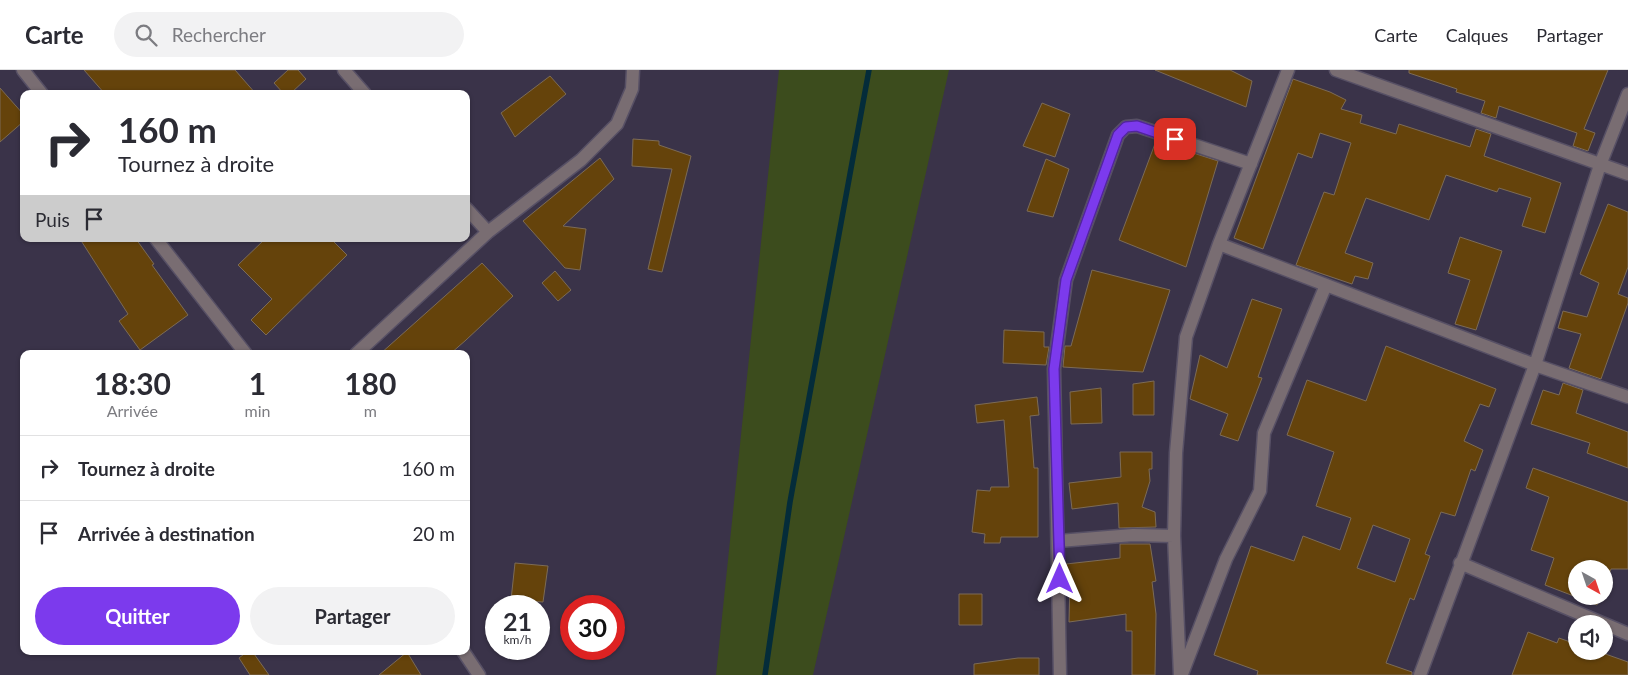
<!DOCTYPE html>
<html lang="fr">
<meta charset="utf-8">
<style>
body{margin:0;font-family:Lato,sans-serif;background:#f2f2f3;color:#2b2b33;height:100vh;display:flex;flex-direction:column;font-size:19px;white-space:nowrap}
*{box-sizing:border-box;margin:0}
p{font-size:16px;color:#7c7c81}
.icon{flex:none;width:28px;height:28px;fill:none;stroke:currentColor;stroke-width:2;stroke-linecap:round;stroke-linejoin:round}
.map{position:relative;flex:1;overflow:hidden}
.drawer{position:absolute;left:20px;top:280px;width:450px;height:305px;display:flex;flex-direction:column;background:#fff;border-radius:10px;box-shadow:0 1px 4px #0004}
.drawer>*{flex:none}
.hud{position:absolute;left:20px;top:20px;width:450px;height:152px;border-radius:10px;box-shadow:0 1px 4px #0004;background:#fff;color:#2b2b33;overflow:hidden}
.needle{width:32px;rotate:140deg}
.buttons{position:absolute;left:1568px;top:490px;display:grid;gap:10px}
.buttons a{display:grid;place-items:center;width:45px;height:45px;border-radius:50%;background:#fff;box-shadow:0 1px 4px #0004;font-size:25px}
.speed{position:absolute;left:485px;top:525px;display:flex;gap:10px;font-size:25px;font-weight:700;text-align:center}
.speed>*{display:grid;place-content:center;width:65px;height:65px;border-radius:50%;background:#fff;box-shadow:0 1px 4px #0004;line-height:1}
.speed small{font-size:12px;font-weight:400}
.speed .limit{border:8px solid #d22;background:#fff;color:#111}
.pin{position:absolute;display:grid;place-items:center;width:42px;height:42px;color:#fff;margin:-21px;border-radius:10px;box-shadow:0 2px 8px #0006}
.me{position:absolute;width:55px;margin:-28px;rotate:0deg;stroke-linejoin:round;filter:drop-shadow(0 0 4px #0008)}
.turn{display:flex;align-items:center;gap:18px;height:105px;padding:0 15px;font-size:22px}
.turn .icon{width:65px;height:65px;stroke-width:2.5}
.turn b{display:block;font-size:35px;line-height:42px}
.then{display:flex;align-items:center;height:48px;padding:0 15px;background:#0003;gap:10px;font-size:19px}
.eta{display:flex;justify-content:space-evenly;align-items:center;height:85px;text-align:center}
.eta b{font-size:30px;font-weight:700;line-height:35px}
.action{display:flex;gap:10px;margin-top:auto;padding:10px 15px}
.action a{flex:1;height:58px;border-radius:30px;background:#7c3aed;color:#fff;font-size:20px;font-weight:700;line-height:58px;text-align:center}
.action a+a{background:#f2f2f3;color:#2b2b33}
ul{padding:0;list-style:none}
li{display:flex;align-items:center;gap:15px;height:65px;padding:0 15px;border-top:1px solid #e1e1e2}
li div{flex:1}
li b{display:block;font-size:19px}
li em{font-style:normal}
header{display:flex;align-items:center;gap:30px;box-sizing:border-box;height:70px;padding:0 25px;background:#fff;border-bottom:1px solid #e1e1e2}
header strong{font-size:24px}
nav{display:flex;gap:28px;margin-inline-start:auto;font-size:18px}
.search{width:350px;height:45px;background:#f2f2f3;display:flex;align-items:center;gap:12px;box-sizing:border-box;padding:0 18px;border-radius:28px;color:#7c7c81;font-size:19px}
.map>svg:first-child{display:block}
.green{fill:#3c4c1d}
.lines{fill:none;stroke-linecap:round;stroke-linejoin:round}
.stream{stroke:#042c3a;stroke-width:5.5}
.building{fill:#65430b;stroke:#7c6b56;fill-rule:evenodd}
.minor-casing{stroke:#575065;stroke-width:15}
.minor{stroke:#796d72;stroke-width:12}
.route-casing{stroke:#51269a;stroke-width:12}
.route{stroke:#7c3aed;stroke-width:9}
</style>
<header>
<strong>Carte</strong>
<div class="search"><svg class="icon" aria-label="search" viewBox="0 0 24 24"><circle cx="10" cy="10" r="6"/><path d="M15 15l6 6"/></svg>Rechercher</div>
<nav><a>Carte</a><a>Calques</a><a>Partager</a></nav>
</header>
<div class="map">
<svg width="1628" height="605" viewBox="0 0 1628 605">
<rect width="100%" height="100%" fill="#3a3349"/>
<!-- green -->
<path class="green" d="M 779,0 L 949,0 L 813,605 L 716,605 Z"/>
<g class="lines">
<!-- stream -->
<path class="stream" d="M 765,605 L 790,432 L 869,0"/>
</g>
<!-- building -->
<path class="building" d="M 84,0 L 235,0 L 256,24 L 105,24 Z
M 288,0 L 298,0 L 306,9 L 290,24 L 284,24 L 274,13 Z
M 1155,0 L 1230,0 L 1252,11 L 1246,37 Z
M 1409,0 L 1608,0 L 1584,59 L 1595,63 L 1588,81 L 1573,76 L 1577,63 L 1499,36 L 1496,48 L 1481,43 L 1485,31 L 1456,22 L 1457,19 L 1409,3 Z
M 550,6 L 566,24 L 515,67 L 501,43 Z
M 1293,9 L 1330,22 L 1346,30 L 1341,39 L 1362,45 L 1360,53 L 1396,64 L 1399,54 L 1470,77 L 1476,59 L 1491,64 L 1484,86 L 1561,113 L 1545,163 L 1522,156 L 1531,128 L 1499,118 L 1497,122 L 1446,105 L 1429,150 L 1366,128 L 1345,183 L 1373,193 L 1368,209 L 1355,206 L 1352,214 L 1296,195 L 1324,122 L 1334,125 L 1351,73 L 1320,63 L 1312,88 L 1298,83 L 1263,179 L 1234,168 Z
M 0,18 L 24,45 L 24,51 L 0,72 Z
M 1042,33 L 1070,44 L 1055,87 L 1023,76 Z
M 633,69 L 659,71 L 659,75 L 691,86 L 662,202 L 648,199 L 672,99 L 632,96 Z
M 1156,71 L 1218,91 L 1186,197 L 1119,170 Z
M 600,88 L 614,109 L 563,156 L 586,159 L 580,200 L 565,198 L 523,151 Z
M 1046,89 L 1069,99 L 1053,147 L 1027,141 Z
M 1608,134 L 1628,142 L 1628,197 L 1618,224 L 1628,228 L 1628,233 L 1601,309 L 1569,298 L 1581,264 L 1558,258 L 1563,241 L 1587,247 L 1599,213 L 1580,204 Z
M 1460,167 L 1502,181 L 1476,260 L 1455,254 L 1470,210 L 1448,203 Z
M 80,169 L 136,169 L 154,194 L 152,195 L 188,245 L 140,280 L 119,251 L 128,244 Z
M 265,169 L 331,169 L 347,185 L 266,265 L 251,250 L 272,229 L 238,195 Z
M 482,193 L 513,226 L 466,270 L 450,284 L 380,284 Z
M 1092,200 L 1170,220 L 1143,302 L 1063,297 L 1065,276 L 1071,276 Z
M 555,201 L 571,220 L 558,231 L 542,213 Z
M 1252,229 L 1282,239 L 1258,307 L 1262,308 L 1238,371 L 1220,365 L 1228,344 L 1190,329 L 1200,285 L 1227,298 Z
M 1004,260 L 1044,262 L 1044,277 L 1049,277 L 1046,295 L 1003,293 Z
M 1386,276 L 1496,319 L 1489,337 L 1480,334 L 1464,371 L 1483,380 L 1475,401 L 1471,399 L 1455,446 L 1441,442 L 1425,484 L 1430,486 L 1414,530 L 1410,528 L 1386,593 L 1412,602 L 1412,605 L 1257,605 L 1258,601 L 1214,585 L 1251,476 L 1294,491 L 1303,466 L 1340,480 L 1351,448 L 1316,436 L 1334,382 L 1287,365 L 1307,310 L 1366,331 ZM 1373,455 L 1410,469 L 1395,512 L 1357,498 Z
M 1154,311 L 1154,345 L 1133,345 L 1133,314 Z
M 1563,313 L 1583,320 L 1576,343 L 1628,362 L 1628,398 L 1587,383 L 1590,373 L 1531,354 L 1543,320 L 1559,325 Z
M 1101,318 L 1102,353 L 1071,354 L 1070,322 Z
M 1037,327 L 1039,345 L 1030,346 L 1034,398 L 1038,398 L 1038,467 L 1001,467 L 1000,473 L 984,473 L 985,464 L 972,462 L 977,420 L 990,421 L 991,417 L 1009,417 L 1004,350 L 977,353 L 975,335 Z
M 1120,382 L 1152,382 L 1152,399 L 1149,399 L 1150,411 L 1142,437 L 1155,442 L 1156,457 L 1119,458 L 1118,433 L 1072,439 L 1069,413 L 1121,407 Z
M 1533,398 L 1628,432 L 1628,499 L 1611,499 L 1604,517 L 1604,499 L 1576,499 L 1576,526 L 1600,526 L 1597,535 L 1545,515 L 1554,488 L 1531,480 L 1549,427 L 1526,418 Z
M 1120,474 L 1150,474 L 1156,511 L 1152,512 L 1156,544 L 1155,605 L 1132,605 L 1132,561 L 1126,561 L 1126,544 L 1069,552 L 1070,509 L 1066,494 L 1120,488 Z
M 515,493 L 548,496 L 543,532 L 511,530 Z
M 959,524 L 982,524 L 982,555 L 959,555 Z
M 1528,562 L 1557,573 L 1559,568 L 1576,574 L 1576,581 L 1597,581 L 1628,592 L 1628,605 L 1512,605 Z
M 248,581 L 252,581 L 269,605 L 250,605 L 239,588 Z
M 407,582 L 421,605 L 379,605 Z
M 1018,588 L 1039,588 L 1039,605 L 974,605 L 974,594 Z"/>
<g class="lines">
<!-- minor casing -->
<g class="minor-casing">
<path id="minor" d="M 23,0 L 42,24
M 344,0 L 365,24
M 1336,0 L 1628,104
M 466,138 L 488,162
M 156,169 L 246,284
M 1219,174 L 1535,295 L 1628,327
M 356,284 L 488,162 L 581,90 L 617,54 L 632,19 L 633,0
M 1059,471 L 1133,465 L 1174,466
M 1460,493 L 1628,564
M 463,581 L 479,605
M 1182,604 L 1226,489 L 1260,421 L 1264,363 L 1326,215
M 1060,605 L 1054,299 L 1066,210 L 1118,65 L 1126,57 L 1137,56 L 1251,94
M 1180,605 L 1174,466 L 1176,383 L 1186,267 L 1219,174 L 1288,0
M 1420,605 L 1535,295 L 1600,95 L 1628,24"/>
</g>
<!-- minor -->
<use href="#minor" class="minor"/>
</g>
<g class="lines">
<!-- route casing -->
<g class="route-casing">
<path id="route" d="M 1060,509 L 1054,299 L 1066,210 L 1118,65 L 1126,57 L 1137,56 L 1175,69"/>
</g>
<!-- route -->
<use href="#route" class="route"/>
</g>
</svg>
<div class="buttons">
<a><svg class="needle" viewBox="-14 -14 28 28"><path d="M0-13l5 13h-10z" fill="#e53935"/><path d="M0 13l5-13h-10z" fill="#7c7c81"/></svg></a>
<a><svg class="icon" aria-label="sound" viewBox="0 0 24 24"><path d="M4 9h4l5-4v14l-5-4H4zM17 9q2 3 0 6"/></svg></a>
</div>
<div class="speed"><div>21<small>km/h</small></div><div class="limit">30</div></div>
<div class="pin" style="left:1175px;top:69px;background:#d93025"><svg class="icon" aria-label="arrive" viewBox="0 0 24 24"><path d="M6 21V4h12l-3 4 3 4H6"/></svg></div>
<svg class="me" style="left:1060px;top:509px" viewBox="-20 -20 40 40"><path d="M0-17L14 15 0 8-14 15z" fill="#7c3aed" stroke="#fff" stroke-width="4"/></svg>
<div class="hud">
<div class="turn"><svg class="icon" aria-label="right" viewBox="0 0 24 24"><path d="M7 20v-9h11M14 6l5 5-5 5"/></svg><div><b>160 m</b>Tournez à droite</div></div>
<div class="then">Puis<svg class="icon" aria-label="arrive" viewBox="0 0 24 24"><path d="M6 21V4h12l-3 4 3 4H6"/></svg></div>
</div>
<section class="drawer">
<div class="eta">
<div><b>18:30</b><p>Arrivée</p></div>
<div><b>1</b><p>min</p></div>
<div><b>180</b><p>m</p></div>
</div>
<ul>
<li><svg class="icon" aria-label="right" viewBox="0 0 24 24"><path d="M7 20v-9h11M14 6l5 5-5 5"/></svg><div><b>Tournez à droite</b></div><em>160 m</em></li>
<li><svg class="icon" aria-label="arrive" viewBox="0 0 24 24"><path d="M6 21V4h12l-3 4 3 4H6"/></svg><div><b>Arrivée à destination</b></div><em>20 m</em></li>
</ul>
<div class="action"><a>Quitter</a><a>Partager</a></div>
</section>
</div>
